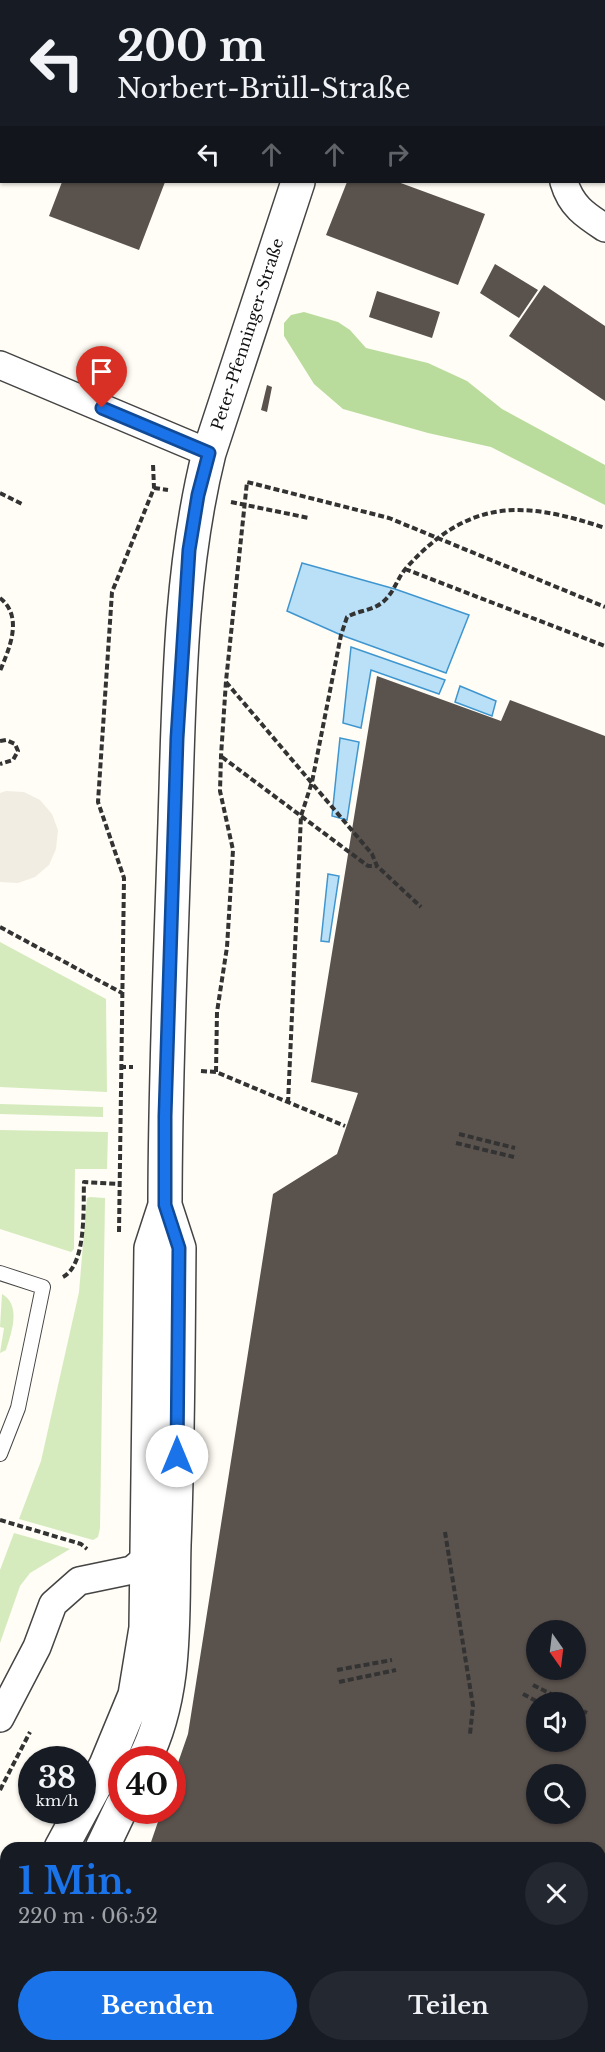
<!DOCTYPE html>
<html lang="de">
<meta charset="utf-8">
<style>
body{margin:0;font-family:"Libre Baskerville",serif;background:#242831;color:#f1f3f6;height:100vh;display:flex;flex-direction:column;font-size:22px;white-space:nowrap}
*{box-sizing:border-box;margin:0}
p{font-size:20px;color:#9ea1a6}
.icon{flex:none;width:33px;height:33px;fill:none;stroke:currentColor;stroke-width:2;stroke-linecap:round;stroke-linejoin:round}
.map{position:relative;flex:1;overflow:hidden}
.side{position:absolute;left:0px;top:1842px;width:606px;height:210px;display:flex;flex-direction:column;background:#171b24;border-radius:18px 18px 0 0;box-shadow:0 2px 4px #0004}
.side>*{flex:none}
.hud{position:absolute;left:0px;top:0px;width:606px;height:183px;box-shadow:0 2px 4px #0004;background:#171b24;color:#f1f3f6;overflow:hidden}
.needle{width:39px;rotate:166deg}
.buttons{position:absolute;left:526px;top:1620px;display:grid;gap:12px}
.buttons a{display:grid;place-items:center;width:60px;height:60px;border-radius:50%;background:#171b24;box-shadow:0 2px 4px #0004;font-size:30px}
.speed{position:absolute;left:18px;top:1746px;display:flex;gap:12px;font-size:30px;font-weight:700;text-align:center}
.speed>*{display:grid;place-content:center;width:78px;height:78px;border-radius:50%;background:#171b24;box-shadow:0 2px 4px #0004;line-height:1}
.speed small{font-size:15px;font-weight:400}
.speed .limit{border:9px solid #d22;background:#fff;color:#111}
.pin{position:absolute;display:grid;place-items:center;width:51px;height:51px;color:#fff;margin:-62px -26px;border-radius:50% 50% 50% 0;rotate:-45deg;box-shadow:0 0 6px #0007}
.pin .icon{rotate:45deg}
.me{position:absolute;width:66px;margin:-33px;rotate:0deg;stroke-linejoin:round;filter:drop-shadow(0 0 4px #0008)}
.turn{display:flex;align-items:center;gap:21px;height:126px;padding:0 18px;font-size:27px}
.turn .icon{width:78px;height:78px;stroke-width:2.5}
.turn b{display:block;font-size:42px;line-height:51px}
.lanes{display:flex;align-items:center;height:57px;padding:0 18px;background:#0003;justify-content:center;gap:30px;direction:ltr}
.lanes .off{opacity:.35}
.round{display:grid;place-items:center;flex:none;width:63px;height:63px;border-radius:32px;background:#242831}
.head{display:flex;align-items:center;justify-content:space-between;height:102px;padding:0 18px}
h1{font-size:36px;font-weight:800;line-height:45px;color:#1a73e8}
.primary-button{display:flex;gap:12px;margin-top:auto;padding:12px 18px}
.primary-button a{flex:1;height:69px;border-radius:36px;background:#1a73e8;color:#fff;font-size:24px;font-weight:800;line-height:69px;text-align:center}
.primary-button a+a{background:#242831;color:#f1f3f6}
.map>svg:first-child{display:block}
.green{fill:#d5ebbd}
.forest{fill:#b9dc9c}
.plaza{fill:#f1ede2}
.water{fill:#b9e0f7;stroke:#3f96cf;stroke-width:1.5}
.building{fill:#5a524d;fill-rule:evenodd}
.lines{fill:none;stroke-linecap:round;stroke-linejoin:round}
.service-casing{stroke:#444;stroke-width:16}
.minor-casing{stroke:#444;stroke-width:30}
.tertiary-casing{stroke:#444;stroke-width:36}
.path{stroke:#333;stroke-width:4;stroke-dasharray:6 3;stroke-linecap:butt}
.service{stroke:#fff;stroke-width:14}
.minor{stroke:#fff;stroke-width:27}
.tertiary{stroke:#fff;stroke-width:33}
.route-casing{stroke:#114b97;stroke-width:15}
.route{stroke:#1a73e8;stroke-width:10}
.labels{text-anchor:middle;stroke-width:6;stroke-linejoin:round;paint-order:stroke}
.street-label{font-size:16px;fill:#111;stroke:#fff}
</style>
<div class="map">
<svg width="605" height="2052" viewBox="0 0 605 2052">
<rect width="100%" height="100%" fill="#fffdf5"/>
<!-- green -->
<path class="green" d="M 0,942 L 106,999 L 107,1092 L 0,1087 Z
M 0,1104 L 103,1107 L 103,1117 L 0,1114 Z
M 0,1130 L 108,1132 L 107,1169 L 75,1169 L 74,1249 L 71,1252 L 0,1229 Z
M 90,1197 L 105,1198 L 100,1528 L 98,1537 L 93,1540 L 19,1519 L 41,1461 L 79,1292 L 87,1198 Z
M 2,1294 C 22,1305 11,1334 6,1350 L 0,1353 L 4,1328 L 0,1327 Z
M 14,1533 L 70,1549 L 30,1573 L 20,1586 L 0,1643 L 0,1570 Z"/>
<!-- forest -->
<path class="forest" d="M 304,312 L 338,322 L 350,330 L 366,348 L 428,363 L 467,381 L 502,409 L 605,465 L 605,505 L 491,447 L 428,433 L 343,409 L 314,384 L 284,336 L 284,323 L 291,315 Z"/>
<!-- plaza -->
<path class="plaza" d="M 6,791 L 24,792 L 40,800 L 52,814 L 58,830 L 56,849 L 49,865 L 35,877 L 18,883 L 0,882 L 0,793 Z"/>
<!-- water -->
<path class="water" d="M 302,563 L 395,589 L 469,615 L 446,673 L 341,635 L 287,611 Z
M 351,647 L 445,680 L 439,694 L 371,670 L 361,728 L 343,723 Z
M 460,686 L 496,701 L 492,716 L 455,702 Z
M 340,738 L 359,742 L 347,820 L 332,816 Z
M 328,874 L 339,876 L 329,942 L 321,941 Z"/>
<!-- building -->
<path class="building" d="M 62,182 L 165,182 L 139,250 L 49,216 Z
M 347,182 L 398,182 L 485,214 L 458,285 L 326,235 Z
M 495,264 L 538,290 L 519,318 L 480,293 Z
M 544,285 L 605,326 L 605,401 L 509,336 Z
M 377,291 L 440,312 L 432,338 L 369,317 Z
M 267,385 L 272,387 L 267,412 L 261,410 Z
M 377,676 L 501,721 L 510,700 L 605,736 L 605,2052 L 268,2052 L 261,2046 L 600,2046 L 600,1848 L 149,1848 L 162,1810 L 172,1810 L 172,1780 L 188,1734 L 273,1194 L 337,1154 L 358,1093 L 311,1082 ZM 537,1630 L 576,1630 L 576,1670 L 537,1670 ZM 537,1702 L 576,1702 L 576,1742 L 537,1742 ZM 537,1774 L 576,1774 L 576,1814 L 537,1814 Z"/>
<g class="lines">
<!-- service casing -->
<g class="service-casing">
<path id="service" d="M 0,32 L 2,32
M 0,50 L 2,46
M 0,1273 L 43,1287 L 18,1408 L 0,1454"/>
</g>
<!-- minor casing -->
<g class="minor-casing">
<path id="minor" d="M 604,62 L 605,60
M 564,182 C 571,206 585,215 605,228
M 0,365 L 209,453
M 0,1718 L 37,1647 L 53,1604 L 79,1581 L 132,1570 L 145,1559"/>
</g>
<!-- tertiary casing -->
<g class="tertiary-casing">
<path id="tertiary" d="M 359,2 L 360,0
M 144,1760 C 178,1694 172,1616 174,1545 C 178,1446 178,1347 179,1248 L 165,1205
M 61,1848 L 106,1765 L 135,1695 L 146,1628 L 151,1248 L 165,1205 C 165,1078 171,950 175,823 C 179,700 179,573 209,453 L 298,182
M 102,1848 L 122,1806
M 0,1894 L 6,1889
M 0,1979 L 6,1982
M 180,2046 L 189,2052
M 239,2046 L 247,2052"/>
</g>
<!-- path -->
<path class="path" d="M 154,488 L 168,490
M 0,493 L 24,505
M 231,502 L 309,518
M 405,569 L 605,646
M 0,598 C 24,617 9,649 0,671
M 226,682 L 372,854 L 377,866 L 421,907
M 0,741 L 6,740 L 15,744 L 18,751 L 13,760 L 0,764
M 222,757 L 368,866 L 377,866
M 0,927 L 122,993
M 120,1067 L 133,1067
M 201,1071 L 216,1072 L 345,1126
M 216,1072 L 217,1012 L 227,947 L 233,850 L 220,791 L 221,756 L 226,681 L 247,482 L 389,518 L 605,607
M 288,1103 L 301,816 L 312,782 L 341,635 L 347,617 C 359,610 373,611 384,601 C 395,591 397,578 407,567 C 469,499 522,500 605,528
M 459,1134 L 515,1148
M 456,1143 L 514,1157
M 119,1232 L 124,878 L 98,802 L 112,592 L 154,488 L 153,464
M 63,1277 C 87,1264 83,1207 84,1182 L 120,1184
M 0,1520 L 81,1544 L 87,1549
M 445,1532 L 473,1706 L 470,1734
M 337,1670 L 392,1660
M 339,1682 L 396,1670
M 533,1685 L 567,1702
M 523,1694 L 538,1702
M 576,1707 L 587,1713
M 0,1790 L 30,1732
M 0,2023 L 6,2025
M 69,2046 L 77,2052"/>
<!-- service -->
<use href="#service" class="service"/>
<!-- minor -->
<use href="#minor" class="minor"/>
<!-- tertiary -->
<use href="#tertiary" class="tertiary"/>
</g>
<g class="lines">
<!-- route casing -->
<g class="route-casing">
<path id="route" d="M 102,408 L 209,453 L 198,495 L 189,550 L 177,738 L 165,1116 L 165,1205 L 179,1248 L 177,1456"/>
</g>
<!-- route -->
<use href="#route" class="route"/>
</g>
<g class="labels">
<!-- street labels -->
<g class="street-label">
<text transform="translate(247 334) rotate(-72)" y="6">Peter-Pfenninger-Straße</text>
</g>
</g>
</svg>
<div class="buttons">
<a><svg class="needle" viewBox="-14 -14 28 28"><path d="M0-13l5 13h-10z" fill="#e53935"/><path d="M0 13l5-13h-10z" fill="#9ea1a6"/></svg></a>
<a><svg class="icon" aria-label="sound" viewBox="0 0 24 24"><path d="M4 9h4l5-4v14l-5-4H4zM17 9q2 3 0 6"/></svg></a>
<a><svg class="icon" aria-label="search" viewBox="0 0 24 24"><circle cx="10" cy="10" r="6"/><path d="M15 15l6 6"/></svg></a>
</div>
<div class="speed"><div>38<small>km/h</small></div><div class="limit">40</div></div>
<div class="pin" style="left:102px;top:408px;background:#d93025"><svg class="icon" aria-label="arrive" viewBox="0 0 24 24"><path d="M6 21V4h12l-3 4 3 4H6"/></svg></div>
<svg class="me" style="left:177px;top:1456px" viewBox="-20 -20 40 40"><circle r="19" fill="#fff"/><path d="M0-13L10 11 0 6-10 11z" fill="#1a73e8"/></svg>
<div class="hud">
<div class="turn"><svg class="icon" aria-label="left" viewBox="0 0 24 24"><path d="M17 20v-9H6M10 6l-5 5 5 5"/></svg><div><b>200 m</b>Norbert-Brüll-Straße</div></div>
<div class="lanes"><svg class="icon" aria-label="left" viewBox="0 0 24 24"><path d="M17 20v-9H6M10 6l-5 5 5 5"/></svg><svg class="icon off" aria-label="ahead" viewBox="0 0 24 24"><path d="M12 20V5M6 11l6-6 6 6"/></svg><svg class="icon off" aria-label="ahead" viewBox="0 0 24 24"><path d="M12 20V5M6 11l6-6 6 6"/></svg><svg class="icon off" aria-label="right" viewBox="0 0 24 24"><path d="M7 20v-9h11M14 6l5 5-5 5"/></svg></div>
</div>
<section class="side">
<div class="head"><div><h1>1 Min.</h1><p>220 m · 06:52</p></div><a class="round"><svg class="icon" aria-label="close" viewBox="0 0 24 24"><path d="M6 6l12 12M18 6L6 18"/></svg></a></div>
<div class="primary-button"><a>Beenden</a><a>Teilen</a></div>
</section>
</div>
